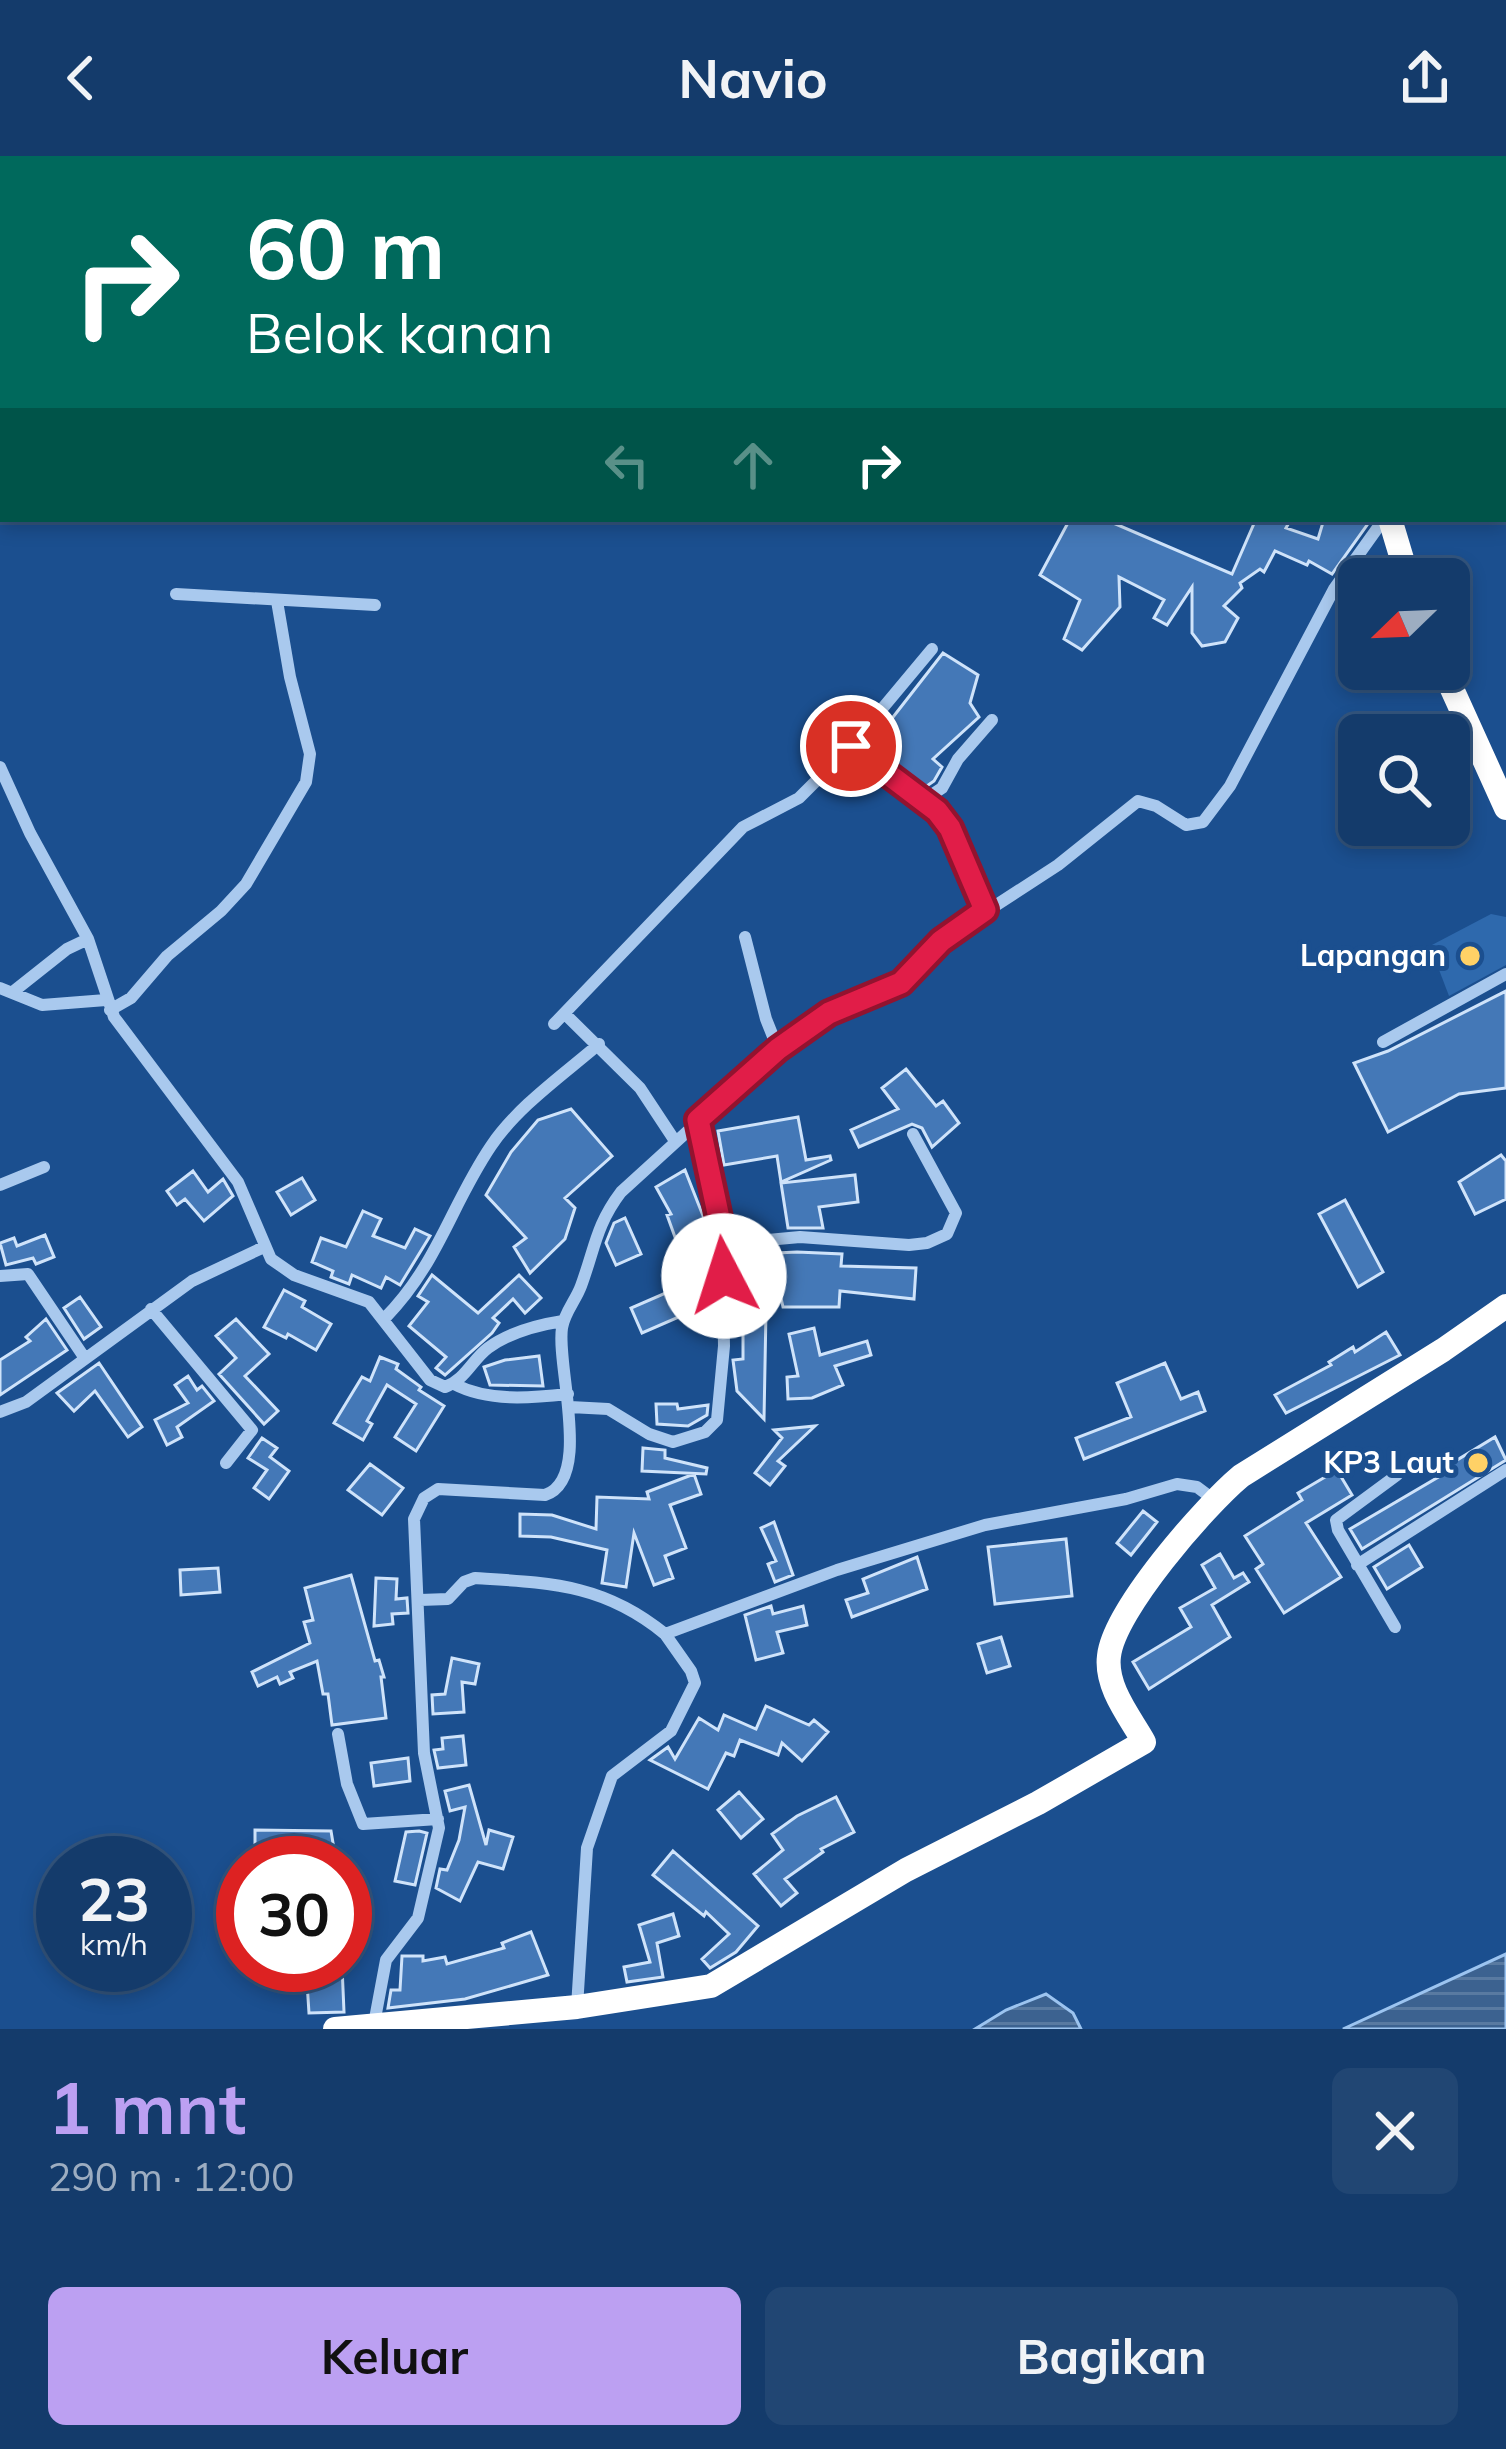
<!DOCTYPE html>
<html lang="id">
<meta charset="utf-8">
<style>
body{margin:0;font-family:Mulish,sans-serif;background:#214673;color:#f1f3f6;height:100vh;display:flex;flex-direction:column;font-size:45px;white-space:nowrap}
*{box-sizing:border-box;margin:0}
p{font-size:39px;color:#9dadc1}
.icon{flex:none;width:66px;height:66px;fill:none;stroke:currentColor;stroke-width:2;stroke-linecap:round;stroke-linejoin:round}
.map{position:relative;height:1873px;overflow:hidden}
.panel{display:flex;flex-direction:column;background:#143b6b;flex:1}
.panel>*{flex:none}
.top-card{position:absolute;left:0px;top:0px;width:1506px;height:366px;box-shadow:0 6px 18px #0003,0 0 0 3px #33557e;background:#00695c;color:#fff;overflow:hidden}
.needle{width:78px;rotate:247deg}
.controls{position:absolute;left:1338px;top:402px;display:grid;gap:24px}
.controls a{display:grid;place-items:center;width:132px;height:132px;border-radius:18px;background:#143b6b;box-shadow:0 6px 18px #0003,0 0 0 3px #33557e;font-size:60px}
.speed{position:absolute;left:36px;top:1680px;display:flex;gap:24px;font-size:60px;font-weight:700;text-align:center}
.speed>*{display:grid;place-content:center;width:156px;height:156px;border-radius:50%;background:#143b6b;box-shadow:0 6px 18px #0003,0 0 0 3px #33557e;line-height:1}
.speed small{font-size:30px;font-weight:400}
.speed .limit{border:18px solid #d22;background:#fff;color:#111}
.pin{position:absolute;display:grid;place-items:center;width:102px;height:102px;color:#fff;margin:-51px;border:6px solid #fff;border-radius:50%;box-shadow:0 3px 12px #0007}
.me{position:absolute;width:132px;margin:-66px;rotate:355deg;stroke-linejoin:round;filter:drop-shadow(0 0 9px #0008)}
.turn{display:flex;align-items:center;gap:42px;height:252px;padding:0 48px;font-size:54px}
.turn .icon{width:156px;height:156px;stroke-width:2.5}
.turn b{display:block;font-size:84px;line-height:102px}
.lanes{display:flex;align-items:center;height:114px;padding:0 48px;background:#0003;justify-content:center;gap:60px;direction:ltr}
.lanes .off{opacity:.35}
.round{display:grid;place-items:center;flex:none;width:126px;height:126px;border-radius:18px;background:#214673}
.head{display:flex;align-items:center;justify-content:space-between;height:204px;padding:0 48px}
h1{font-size:72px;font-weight:700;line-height:90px;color:#bca0f2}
.button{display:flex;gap:24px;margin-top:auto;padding:24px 48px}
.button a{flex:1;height:138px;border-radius:18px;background:#bca0f2;color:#111;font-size:48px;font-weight:700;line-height:138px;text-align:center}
.button a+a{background:#214673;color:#f1f3f6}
header{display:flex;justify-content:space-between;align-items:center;height:156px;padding:0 48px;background:#143b6b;font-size:54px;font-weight:700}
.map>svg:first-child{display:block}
.garden{fill:#2e69ad}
.water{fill:url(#water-rules);stroke:#9cc4f0;stroke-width:3}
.building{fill:#4478b7;stroke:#cfe3fa;stroke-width:3}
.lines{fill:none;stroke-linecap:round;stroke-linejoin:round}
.street{stroke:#a9c9ee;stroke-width:12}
.secondary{stroke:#d6e6fa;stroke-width:18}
.highway{stroke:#fff;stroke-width:24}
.route-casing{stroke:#92132f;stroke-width:30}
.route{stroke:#e11d48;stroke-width:21}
.poi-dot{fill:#ffd166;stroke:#1b4f8f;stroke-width:4.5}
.labels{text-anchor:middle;stroke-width:10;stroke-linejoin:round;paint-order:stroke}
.poi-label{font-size:30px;font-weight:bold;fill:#fff;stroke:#1b4f8f;text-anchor:end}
</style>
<header><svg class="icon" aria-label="back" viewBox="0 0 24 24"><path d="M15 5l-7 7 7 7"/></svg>Navio<svg class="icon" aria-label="share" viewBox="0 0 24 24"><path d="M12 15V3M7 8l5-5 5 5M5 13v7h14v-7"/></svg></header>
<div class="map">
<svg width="1506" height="1873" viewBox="0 0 1506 1873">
<defs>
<pattern id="water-rules" width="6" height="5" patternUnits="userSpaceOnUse" patternTransform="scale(3)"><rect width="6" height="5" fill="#3c6290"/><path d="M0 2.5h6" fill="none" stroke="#597aa1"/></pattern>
</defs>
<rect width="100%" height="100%" fill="#1b4f8f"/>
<!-- garden -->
<path class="garden" d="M 1491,758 L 1506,761 L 1506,809 L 1449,840 L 1430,790 Z"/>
<!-- water -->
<path class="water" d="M 1506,1798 L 1506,1873 L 1343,1873 Z
M 1046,1838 L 1073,1857 L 1081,1873 L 975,1873 L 1006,1854 Z"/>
<!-- building -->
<path class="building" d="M 1070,363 L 1104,363 L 1232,418 L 1256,363 L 1291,363 L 1286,372 L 1318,383 L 1324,363 L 1364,363 L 1367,369 L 1332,418 L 1309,405 L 1307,409 L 1275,395 L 1264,416 L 1260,413 L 1240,427 L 1242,432 L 1224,450 L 1238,462 L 1225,486 L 1202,490 L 1192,477 L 1192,431 L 1167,469 L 1154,462 L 1164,444 L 1119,421 L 1120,451 L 1082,494 L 1064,483 L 1080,444 L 1040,419 Z
M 943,497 L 978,519 L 970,547 L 979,561 L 933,603 L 942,611 L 934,625 L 924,632 L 875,595 L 872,588 Z
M 1506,835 L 1506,932 L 1459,938 L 1388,976 L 1354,907 L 1388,895 Z
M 906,913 L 936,950 L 943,945 L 959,967 L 932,991 L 922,972 L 912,968 L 859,991 L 851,974 L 898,953 L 882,932 Z
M 571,953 L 612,1000 L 565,1042 L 575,1052 L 565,1083 L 530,1117 L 514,1091 L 526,1082 L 486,1039 L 511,996 L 538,964 Z
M 798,961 L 806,1004 L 830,1000 L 831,1004 L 781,1026 L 777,1000 L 724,1009 L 718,975 Z
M 1501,999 L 1506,1005 L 1506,1043 L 1475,1058 L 1459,1026 Z
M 685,1014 L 707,1070 L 675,1081 L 667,1059 L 671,1058 L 656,1031 Z
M 193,1015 L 208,1036 L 223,1023 L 233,1040 L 204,1065 L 185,1043 L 177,1049 L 167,1035 Z
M 855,1019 L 858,1046 L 819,1051 L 823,1072 L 788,1072 L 781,1027 Z
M 302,1022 L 315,1044 L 291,1059 L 277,1036 Z
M 1345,1044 L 1383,1116 L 1358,1131 L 1319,1058 Z
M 363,1055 L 381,1063 L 373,1080 L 405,1092 L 415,1073 L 430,1080 L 400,1129 L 386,1121 L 381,1132 L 352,1119 L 349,1128 L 331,1121 L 333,1115 L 312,1106 L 321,1082 L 346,1091 Z
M 625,1062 L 641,1098 L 616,1109 L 606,1087 L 614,1067 Z
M 45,1079 L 54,1101 L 36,1108 L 33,1102 L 6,1109 L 0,1087 L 14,1082 L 17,1090 Z
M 797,1096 L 842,1098 L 841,1110 L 916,1112 L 914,1143 L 840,1135 L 839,1151 L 783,1151 L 772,1101 L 777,1101 L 777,1097 Z
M 743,1101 L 767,1101 L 764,1263 L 737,1235 L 733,1204 L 743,1203 L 743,1147 L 738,1147 L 738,1123 L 744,1123 Z
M 432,1119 L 478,1157 L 519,1119 L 541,1142 L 525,1157 L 513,1143 L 493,1162 L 499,1167 L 492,1177 L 445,1219 L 436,1212 L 446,1201 L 409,1170 L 428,1146 L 418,1140 Z
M 684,1129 L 695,1154 L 642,1177 L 631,1152 Z
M 284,1134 L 305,1145 L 302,1151 L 331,1168 L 316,1194 L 288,1178 L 286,1182 L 264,1171 Z
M 80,1141 L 101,1171 L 84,1183 L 64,1152 Z
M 46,1163 L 67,1194 L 0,1239 L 0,1204 L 30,1185 L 26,1181 Z
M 236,1163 L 269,1198 L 245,1220 L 278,1255 L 264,1268 L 219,1218 L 236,1202 L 216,1180 Z
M 814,1172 L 820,1199 L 867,1185 L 871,1199 L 835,1210 L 843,1229 L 812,1242 L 788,1243 L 787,1221 L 798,1220 L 789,1178 Z
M 1386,1176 L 1400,1199 L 1286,1257 L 1275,1239 L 1331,1209 L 1329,1206 L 1353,1191 L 1355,1196 Z
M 539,1200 L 543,1230 L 490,1229 L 484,1211 L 505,1204 Z
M 380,1201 L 398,1208 L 396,1213 L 421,1231 L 419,1234 L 444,1250 L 416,1295 L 395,1281 L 416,1248 L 387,1229 L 367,1265 L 372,1268 L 363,1284 L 334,1267 L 362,1221 L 370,1225 Z
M 99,1207 L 142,1271 L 128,1281 L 95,1235 L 74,1255 L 57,1237 Z
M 1165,1207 L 1181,1243 L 1198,1236 L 1205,1255 L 1084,1303 L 1076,1282 L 1131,1261 L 1117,1227 Z
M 188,1220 L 197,1234 L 202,1230 L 214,1245 L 177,1271 L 182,1281 L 167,1289 L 155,1264 L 188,1247 L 175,1229 Z
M 656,1248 L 677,1248 L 678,1253 L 708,1249 L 707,1259 L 688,1270 L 657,1268 Z
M 815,1270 L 778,1305 L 785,1310 L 770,1329 L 755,1317 L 782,1282 L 774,1274 Z
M 1495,1281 L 1506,1304 L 1362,1393 L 1350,1373 L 1452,1313 L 1449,1309 Z
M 262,1282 L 277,1292 L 270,1301 L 289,1315 L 269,1343 L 254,1332 L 267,1314 L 248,1302 Z
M 643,1292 L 665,1294 L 665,1302 L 707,1312 L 706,1318 L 642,1315 Z
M 370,1308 L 403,1332 L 382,1359 L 348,1334 Z
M 1337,1314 L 1352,1339 L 1306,1367 L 1341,1421 L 1284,1457 L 1256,1413 L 1263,1408 L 1245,1380 L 1302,1344 L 1298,1337 Z
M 694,1318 L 701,1338 L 670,1349 L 686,1392 L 665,1400 L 673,1422 L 654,1429 L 634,1377 L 626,1431 L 602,1427 L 607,1394 L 551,1381 L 520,1380 L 520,1358 L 552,1359 L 596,1373 L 597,1341 L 649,1343 L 647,1336 Z
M 1143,1355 L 1157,1366 L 1131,1399 L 1117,1387 Z
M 774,1366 L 793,1419 L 775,1426 L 768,1408 L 776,1405 L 761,1372 Z
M 1066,1383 L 1072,1440 L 995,1448 L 988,1391 Z
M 1409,1389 L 1422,1411 L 1387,1433 L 1374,1411 Z
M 1220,1398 L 1234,1422 L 1243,1417 L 1249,1426 L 1212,1449 L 1230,1481 L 1149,1533 L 1133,1506 L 1191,1471 L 1180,1452 L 1215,1432 L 1202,1409 Z
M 917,1401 L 927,1433 L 852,1461 L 846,1444 L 868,1437 L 863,1423 Z
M 218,1412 L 220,1436 L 181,1439 L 180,1414 Z
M 351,1419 L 375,1505 L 379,1504 L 384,1521 L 381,1521 L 386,1562 L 332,1569 L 328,1538 L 323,1538 L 317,1505 L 290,1516 L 293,1522 L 280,1528 L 277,1521 L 258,1530 L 252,1516 L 310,1487 L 304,1466 L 313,1464 L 305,1432 Z
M 376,1422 L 397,1423 L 396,1443 L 407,1442 L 408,1457 L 392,1458 L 393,1468 L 374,1470 Z
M 771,1450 L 773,1458 L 803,1450 L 807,1469 L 777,1476 L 783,1497 L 756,1504 L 745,1459 Z
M 1001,1481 L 1010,1510 L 987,1517 L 978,1488 Z
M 452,1502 L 479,1508 L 475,1528 L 462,1526 L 464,1556 L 433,1558 L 432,1539 L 445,1538 Z
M 766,1550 L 809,1569 L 814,1564 L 828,1576 L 802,1605 L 782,1587 L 778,1599 L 740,1584 L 734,1600 L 726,1597 L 708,1633 L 650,1604 L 668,1591 L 675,1603 L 699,1562 L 718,1574 L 724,1559 L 756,1573 Z
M 463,1580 L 466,1609 L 438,1612 L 434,1594 L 443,1593 L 442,1582 Z
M 408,1602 L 410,1625 L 374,1630 L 371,1607 Z
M 469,1629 L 486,1689 L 489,1674 L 513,1681 L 503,1713 L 478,1706 L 460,1745 L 436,1732 L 440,1713 L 447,1714 L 459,1684 L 465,1651 L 450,1655 L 445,1635 Z
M 739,1636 L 763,1663 L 741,1682 L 718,1654 Z
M 836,1641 L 854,1676 L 821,1693 L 823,1696 L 785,1723 L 797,1737 L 781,1750 L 754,1718 L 783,1694 L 772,1678 L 797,1660 Z
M 255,1674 L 331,1675 L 334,1693 L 255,1691 Z
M 419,1675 L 427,1677 L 415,1729 L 395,1725 L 406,1676 Z
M 673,1695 L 758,1770 L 736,1796 L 710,1812 L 702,1803 L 729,1778 L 706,1756 L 704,1760 L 653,1719 Z
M 673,1758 L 679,1780 L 657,1787 L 663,1821 L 627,1826 L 624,1811 L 650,1806 L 639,1769 Z
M 531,1776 L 548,1819 L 465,1843 L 388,1852 L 391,1834 L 400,1834 L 402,1800 L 423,1800 L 423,1805 L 445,1801 L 447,1808 L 504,1792 L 502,1787 Z
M 342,1810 L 344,1856 L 309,1857 L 306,1811 Z"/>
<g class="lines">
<!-- street -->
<path class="street" d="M 874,3 L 877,0
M 1196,3 L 1198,0
M 1491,3 L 1493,0
M 176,438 L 375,449
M 851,590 L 932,493
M 0,611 L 30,677 L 88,783 L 114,861 L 238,1026 L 271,1103 L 294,1119 L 369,1146 L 430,1224 L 445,1231 C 465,1224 472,1204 488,1192 C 510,1176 537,1169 563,1165
M 924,644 L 942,632 L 958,603 L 992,564
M 745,781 L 766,863 L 778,893
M 0,832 L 42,849 L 106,844
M 14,835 L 67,793 L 88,783
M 110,854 L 131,842 L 167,800 L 221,755 L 246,728 L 306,626 L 310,598 L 290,521 L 277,445
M 565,858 L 640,932 L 675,985
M 554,868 L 743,671 L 799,642 L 851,590 L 937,655 L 950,672 L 985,754
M 1383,886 L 1506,818
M 0,1029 L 44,1011
M 722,1088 L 800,1081 L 909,1089 L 927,1087 L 947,1078 L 956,1057 L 913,978
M 0,1120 L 28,1118 L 84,1201
M 151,1153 L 252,1274 L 226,1307
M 385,1162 C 438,1108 451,1049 491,990 C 517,951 563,919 599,888
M 454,1228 C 488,1246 531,1242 568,1238
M 570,1251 L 608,1253 L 649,1278 L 673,1286 L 705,1276 L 717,1264 L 724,1190 L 722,1076 L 698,964
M 0,1256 L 26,1246 L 192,1125 L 264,1091
M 1357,1409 L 1506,1314
M 420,1444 L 448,1443 L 464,1426 L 475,1422 C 551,1427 604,1428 665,1478
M 1395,1471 L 1338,1374 L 1336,1364 L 1397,1319
M 338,1578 L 347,1628 L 363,1668 L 438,1663
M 577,1851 L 587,1692 L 612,1620 L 671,1575 L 695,1527 L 691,1515 L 665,1478 L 837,1414 L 985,1369 L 1126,1343 L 1177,1328 L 1197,1331 L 1213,1343
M 374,1868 L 386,1804 L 418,1762 L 439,1672 L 424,1597 L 414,1363 L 424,1342 L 438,1333 L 545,1339 C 593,1323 556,1210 562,1172 C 564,1157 576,1144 581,1130 C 595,1092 596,1069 621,1036 L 778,893 L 829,857 L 901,827 L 941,785 L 1058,709 L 1138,645 L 1156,650 L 1186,669 L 1203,666 L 1230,630 L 1334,433 L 1384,363"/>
<!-- secondary -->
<path class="secondary" d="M 759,0 L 761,3"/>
<!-- highway -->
<path class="highway" d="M 1503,231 L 1506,230
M 1390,363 L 1408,423
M 1443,513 L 1506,652
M 335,1873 L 577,1851 L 711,1830 L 906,1714 L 1038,1647 L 1144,1586 C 1130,1561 1105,1531 1109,1500 C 1114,1454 1205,1350 1241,1320 L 1443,1194 L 1506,1150"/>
</g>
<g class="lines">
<!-- route casing -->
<g class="route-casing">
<path id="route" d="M 724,1120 L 722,1076 L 698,964 L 778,893 L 829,857 L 901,827 L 941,785 L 985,754 L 950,672 L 937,655 L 851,590"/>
</g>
<!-- route -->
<use href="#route" class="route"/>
</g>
<!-- markers -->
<g class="poi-dot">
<circle cx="1470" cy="800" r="12"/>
<circle cx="1478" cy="1307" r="12"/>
</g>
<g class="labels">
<!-- poi labels -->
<g class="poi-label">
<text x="1446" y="810">Lapangan</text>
<text x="1454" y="1317">KP3 Laut</text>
</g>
</g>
</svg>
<div class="controls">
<a><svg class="needle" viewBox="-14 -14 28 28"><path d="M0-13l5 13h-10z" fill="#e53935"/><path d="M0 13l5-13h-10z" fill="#9dadc1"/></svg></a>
<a><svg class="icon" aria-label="search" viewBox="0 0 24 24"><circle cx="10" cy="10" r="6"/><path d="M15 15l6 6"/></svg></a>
</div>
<div class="speed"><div>23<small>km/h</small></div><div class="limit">30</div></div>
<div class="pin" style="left:851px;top:590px;background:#d93025"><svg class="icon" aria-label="arrive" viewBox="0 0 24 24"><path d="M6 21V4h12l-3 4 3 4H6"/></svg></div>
<svg class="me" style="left:724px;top:1120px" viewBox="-20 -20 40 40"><circle r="19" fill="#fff"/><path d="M0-13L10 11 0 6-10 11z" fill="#e11d48"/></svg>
<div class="top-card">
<div class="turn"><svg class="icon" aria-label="right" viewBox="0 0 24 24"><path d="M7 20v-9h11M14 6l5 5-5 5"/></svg><div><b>60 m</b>Belok kanan</div></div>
<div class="lanes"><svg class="icon off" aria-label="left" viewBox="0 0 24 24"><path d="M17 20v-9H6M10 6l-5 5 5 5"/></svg><svg class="icon off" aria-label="ahead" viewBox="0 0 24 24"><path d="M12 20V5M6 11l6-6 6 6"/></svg><svg class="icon" aria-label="right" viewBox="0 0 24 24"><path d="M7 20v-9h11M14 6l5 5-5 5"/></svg></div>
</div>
</div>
<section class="panel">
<div class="head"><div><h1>1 mnt</h1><p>290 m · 12:00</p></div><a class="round"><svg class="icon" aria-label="close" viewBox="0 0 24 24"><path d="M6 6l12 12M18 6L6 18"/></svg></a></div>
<div class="button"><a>Keluar</a><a>Bagikan</a></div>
</section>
